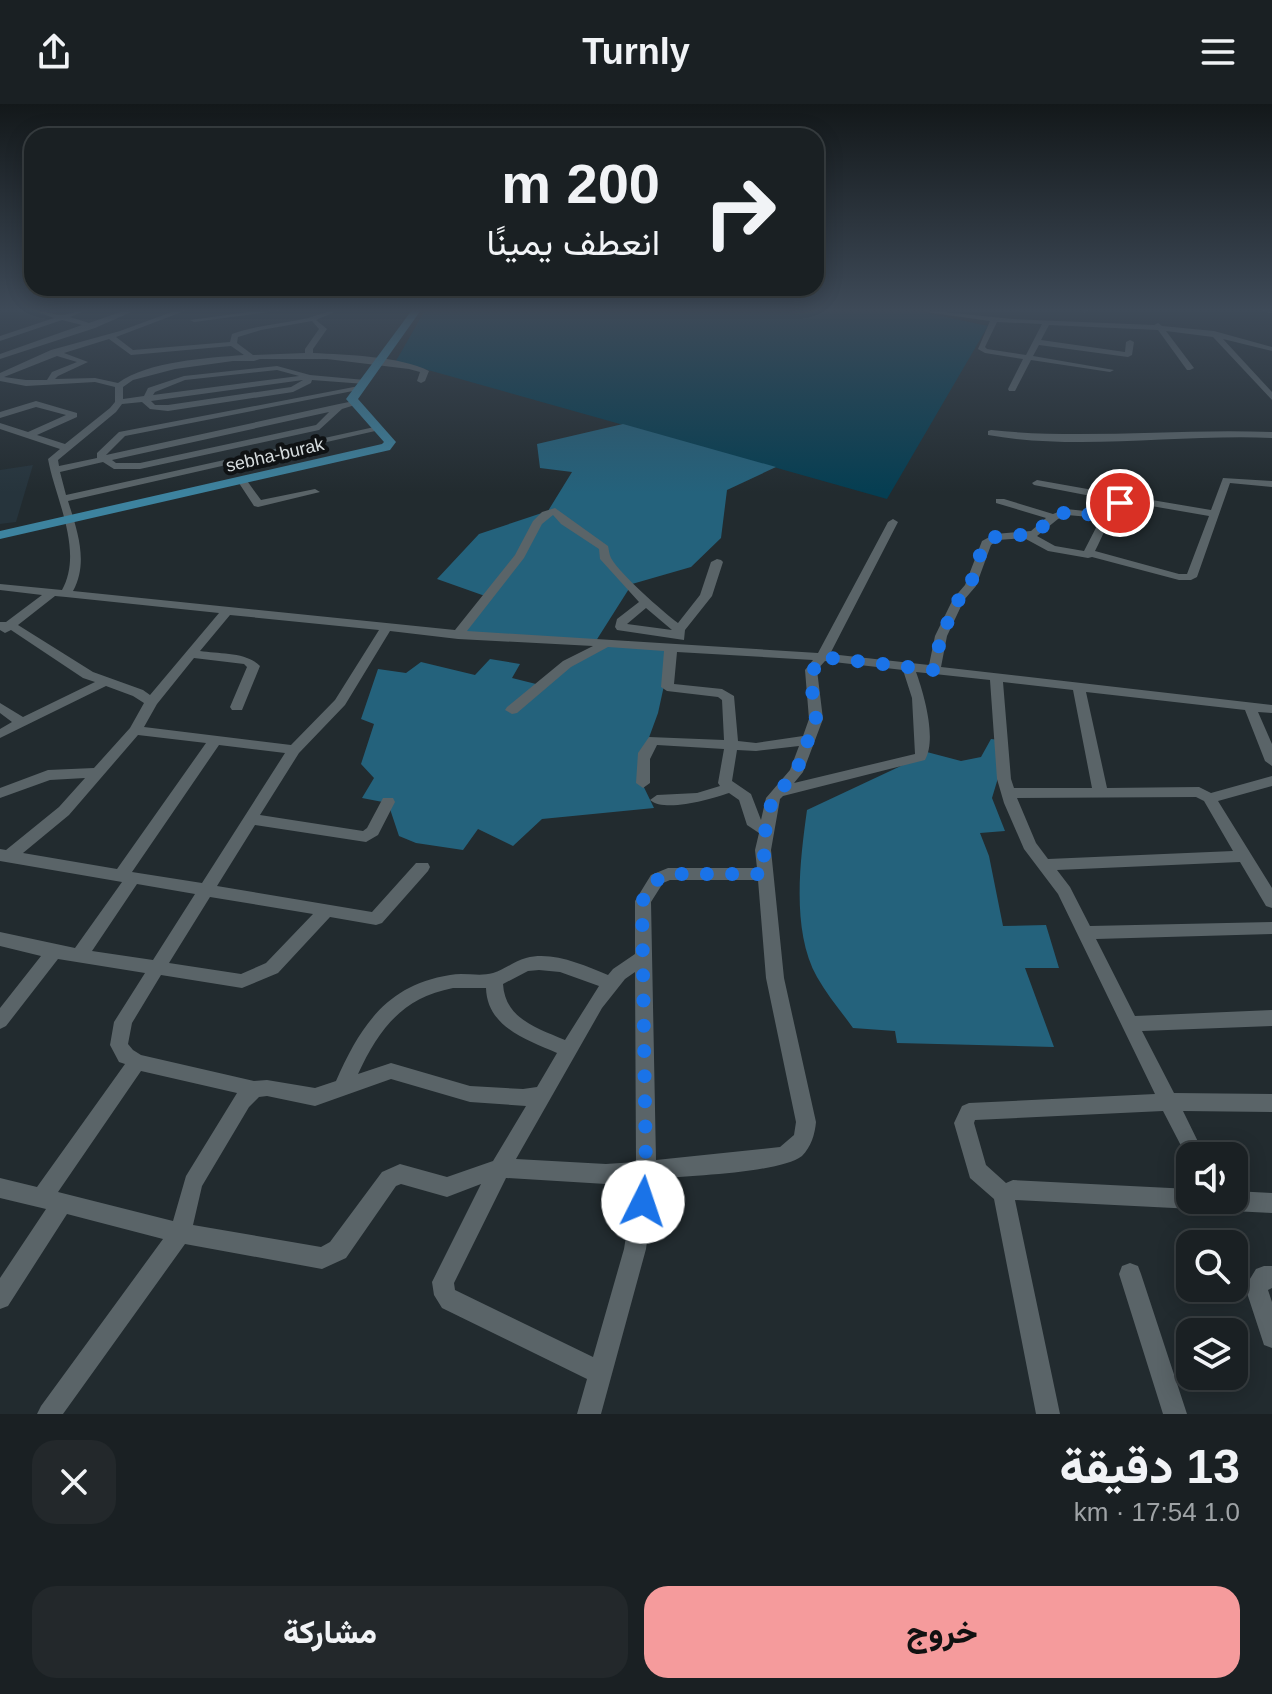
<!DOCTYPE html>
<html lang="ar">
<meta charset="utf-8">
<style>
body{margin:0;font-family:Arial,Vazirmatn,sans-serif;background:#23282b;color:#f1f3f6;direction:rtl;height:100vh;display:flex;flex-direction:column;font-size:30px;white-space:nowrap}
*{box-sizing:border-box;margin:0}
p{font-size:26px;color:#9fa3a6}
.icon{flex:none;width:44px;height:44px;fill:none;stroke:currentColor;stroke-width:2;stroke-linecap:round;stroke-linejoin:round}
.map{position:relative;height:1310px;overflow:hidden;direction:ltr}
.drawer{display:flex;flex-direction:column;background:#1a2023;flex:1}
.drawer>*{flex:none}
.guide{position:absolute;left:24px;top:24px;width:800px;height:168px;border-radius:24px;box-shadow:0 4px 20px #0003,0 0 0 2px #383e41;direction:rtl;background:#1a2023;color:#f1f3f6;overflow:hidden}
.fabs{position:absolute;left:1176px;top:1038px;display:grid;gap:16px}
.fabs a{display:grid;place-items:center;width:72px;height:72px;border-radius:16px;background:#1a2023;box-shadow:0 4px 20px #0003,0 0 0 2px #383e41;font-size:40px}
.pin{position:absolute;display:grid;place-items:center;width:68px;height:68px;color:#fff;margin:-34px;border:4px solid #fff;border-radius:50%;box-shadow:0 2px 8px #0007}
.me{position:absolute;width:88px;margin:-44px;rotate:4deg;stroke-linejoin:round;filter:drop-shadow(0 0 6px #0008)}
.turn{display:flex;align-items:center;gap:28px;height:168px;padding:0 32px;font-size:36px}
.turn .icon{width:104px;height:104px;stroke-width:2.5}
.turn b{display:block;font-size:56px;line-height:68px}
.round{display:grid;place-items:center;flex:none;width:84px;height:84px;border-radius:24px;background:#23282b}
.headline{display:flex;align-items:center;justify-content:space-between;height:136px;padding:0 32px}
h1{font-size:48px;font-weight:800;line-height:60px}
.action{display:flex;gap:16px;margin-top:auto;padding:16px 32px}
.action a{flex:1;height:92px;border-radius:24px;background:#f59b9c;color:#111;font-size:32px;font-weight:800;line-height:92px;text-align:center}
.action a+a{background:#23282b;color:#f1f3f6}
header{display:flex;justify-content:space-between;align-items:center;height:104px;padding:0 32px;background:#1a2023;font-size:36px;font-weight:800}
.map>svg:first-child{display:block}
.built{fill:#26343c}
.green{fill:#053e52}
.forest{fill:#24627c}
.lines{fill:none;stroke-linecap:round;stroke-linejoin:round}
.minor{fill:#5a6468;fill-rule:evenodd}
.major{fill:#3d839f;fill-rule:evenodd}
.route{stroke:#1a73e8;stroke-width:14;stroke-dasharray:0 25.2}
.labels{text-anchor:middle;stroke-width:8;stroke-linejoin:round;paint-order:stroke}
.far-street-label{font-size:18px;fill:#d7dddf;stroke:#0f1214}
</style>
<header><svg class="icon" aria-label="menu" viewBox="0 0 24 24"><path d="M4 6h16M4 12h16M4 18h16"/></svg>Turnly<svg class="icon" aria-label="share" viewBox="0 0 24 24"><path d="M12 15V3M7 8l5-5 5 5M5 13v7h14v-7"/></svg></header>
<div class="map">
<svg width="1272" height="1310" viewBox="0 0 1272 1310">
<rect width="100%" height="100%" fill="#222b2f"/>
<!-- built -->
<path class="built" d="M 33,361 L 16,418 L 0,420 L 0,366 Z"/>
<!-- green -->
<path class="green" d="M 429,206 L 913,206 L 988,222 L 887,395 L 396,257 L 424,208 Z"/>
<!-- forest -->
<path class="forest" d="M 623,320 L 776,363 L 727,386 L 721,434 L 691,463 L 632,480 L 594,540 L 454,530 L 485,492 L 437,475 L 479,430 L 548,407 L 572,368 L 540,364 L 537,340 Z
M 605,541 L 672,545 L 658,609 L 640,658 L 639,673 L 654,704 L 542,715 L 513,742 L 478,725 L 463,746 L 416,739 L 399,732 L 388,699 L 362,694 L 374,674 L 361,660 L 374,620 L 361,615 L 378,565 L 406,569 L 421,558 L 475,571 L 490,555 L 520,560 L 512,574 L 536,580 Z
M 991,635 L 1000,636 L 998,674 L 992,694 L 1005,727 L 980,729 L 989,752 L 1003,822 L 1046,821 L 1059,864 L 1025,864 L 1054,943 L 897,939 L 895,927 L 853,924 C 841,907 827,891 817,873 C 791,826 800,757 807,706 L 920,653 L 923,647 L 961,657 L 981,653 Z"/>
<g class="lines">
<!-- minor -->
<path class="minor" d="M 32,206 C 42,206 50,210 60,211 C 69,211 78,206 87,206 L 70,213 L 89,219 L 126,206 L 136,206 L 95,224 L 0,255 L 0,250 L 82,221 L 62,216 L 0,237 L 0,232 L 54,214 Z
M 177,206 L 187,206 L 116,233 L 133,246 L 230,238 L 232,230 C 257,221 283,220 308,214 C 319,211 328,206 339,206 L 316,216 L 327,225 L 313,245 L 313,249 C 347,251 400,252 429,267 L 425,277 L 421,279 L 417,277 L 420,268 L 409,265 L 327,255 L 260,255 L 254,257 L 233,257 L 175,265 L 133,276 L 123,283 L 123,295 L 144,292 L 148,284 L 184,272 L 277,262 L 310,271 L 365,276 L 369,278 L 365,280 L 312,276 L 311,279 L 293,288 L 168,307 L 150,305 L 142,298 L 122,300 L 116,308 L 58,356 L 59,362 L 97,354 L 97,349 L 119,328 L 359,282 L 363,285 L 125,332 L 106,351 L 339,300 L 354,297 L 358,300 L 342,305 L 319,326 L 140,365 L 114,365 L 103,358 L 60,368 L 66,391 L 379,322 L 384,325 L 68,397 C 77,426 89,458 73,487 L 455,526 L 515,451 L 533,417 L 542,408 L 555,404 L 608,442 C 609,446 609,450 611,454 C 620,470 662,507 678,519 L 700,491 L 711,458 L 717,455 L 721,456 L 723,458 L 712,492 L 685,526 L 684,536 L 617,526 L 615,523 L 617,515 L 639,498 L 600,455 L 599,445 L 561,420 L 553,411 L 542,420 L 524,454 L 467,527 L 818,549 L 888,418 L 893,415 L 898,418 L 830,550 L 929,561 L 935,532 L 953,495 L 965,481 L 982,437 L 995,430 L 1031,427 L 1046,414 L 996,399 L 996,395 L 1004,395 L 1053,410 L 1066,405 L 1105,409 L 1113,400 L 1091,392 L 1034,381 L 1032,379 L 1037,376 L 1093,386 L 1121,396 L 1134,393 L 1211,406 L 1223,374 L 1272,377 L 1272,383 L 1230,379 L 1197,473 L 1191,476 L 1179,476 L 1092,453 L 1088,454 L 1048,447 L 1024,434 L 998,436 L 991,441 L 976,482 L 964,496 L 947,532 L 941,563 L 1272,601 L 1272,609 L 1258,608 L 1272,640 L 1272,662 L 1265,657 L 1245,606 L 1086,588 L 1107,684 L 1199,683 L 1211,689 L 1272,672 L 1272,682 L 1218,697 L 1272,784 L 1272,804 L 1266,802 L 1240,758 L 1057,766 L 1070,783 L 1090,822 L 1272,818 L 1272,830 L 1096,835 L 1135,912 L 1272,906 L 1272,922 L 1142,927 L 1174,989 L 1272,990 L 1272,1008 L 1183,1007 L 1205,1052 L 1190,1052 L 1190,1059 L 1163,1007 L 975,1016 L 974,1019 L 986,1061 L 1006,1079 L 1013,1076 L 1190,1085 L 1190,1096 L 1234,1096 L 1234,1087 L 1272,1089 L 1272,1109 L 1015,1096 L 1060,1310 L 1036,1310 L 994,1095 L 970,1074 L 954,1019 L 962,1002 L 969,999 L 1155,990 L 1058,790 L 1024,745 L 1004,699 L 997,675 L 990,576 L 916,568 C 924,590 937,635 925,656 L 783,692 L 780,695 L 771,746 L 784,874 L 816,1018 C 815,1030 811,1043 802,1052 C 780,1069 687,1072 655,1075 L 646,1145 L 601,1310 L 577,1310 L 587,1275 L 442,1204 L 434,1191 L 432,1178 L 481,1080 L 447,1093 L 401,1080 L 396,1082 L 346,1154 L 322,1165 L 185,1140 L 63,1310 L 37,1310 L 41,1302 L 163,1135 L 67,1110 L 8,1202 L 0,1205 L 0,1174 L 46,1105 L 0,1094 L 0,1074 L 37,1083 L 125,960 L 119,958 L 110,941 L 114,918 L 145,869 L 58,855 L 6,922 L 0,925 L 0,904 L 41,852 L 0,842 L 0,828 L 75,844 L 122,778 L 0,757 L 0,745 L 6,746 L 59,703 L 85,674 L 50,676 L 0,694 L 0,684 L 48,666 L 94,664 L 130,624 L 144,599 L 133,592 L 106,582 L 0,634 L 0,625 L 12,618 L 0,609 L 0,599 L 23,613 L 95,578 L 83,574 L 11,526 L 5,529 L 0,526 L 0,518 L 6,518 L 42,491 L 0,486 L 0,480 L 62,486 C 84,447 55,394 48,355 L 60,345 L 0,325 L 0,319 L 28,328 L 66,311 L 36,303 L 0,314 L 0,308 L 36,297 L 77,309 L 77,313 L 37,331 L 65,340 L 110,304 L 115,298 L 115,283 L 95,278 L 26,282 L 0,277 L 0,269 L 51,246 L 120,227 ZM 312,217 L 319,225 L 305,245 L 305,249 L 253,251 L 237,239 L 238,233 L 261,226 ZM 109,235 L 131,251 L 231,242 L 244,251 C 206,254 149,257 118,279 L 95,274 L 55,275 L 58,272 L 88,258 L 64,249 ZM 57,252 L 77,258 L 52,268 L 47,276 L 26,276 L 4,273 ZM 277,266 L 299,272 L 153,291 L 155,288 L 185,276 ZM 303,276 L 291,283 L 168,301 L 155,301 L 151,297 ZM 329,308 L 316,321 L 140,359 L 116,359 L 112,356 ZM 1134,399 L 1209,412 L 1187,470 L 1179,470 L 1095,447 C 1105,428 1111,404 1134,399 ZM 1067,411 L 1101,414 L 1084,447 L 1055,442 L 1037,432 L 1058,415 ZM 55,492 L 66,493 L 219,509 L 150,591 L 143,586 L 93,568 L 18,521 ZM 646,504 L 672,526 L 627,520 ZM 230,511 L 379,526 L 335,596 L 291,641 L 144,623 L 157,600 L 194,554 L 244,560 L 247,563 L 230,603 L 232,606 L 242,606 L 260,562 C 247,548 219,550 200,547 ZM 390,527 L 458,535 L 593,542 L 563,557 L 507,603 L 505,606 L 512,610 L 517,609 L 571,563 L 608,543 L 664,547 L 661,583 L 667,587 L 718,593 L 722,596 L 724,636 L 649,633 L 638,649 L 636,679 L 643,684 L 650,679 L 650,655 L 657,641 L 724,645 L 718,679 L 720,682 L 697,689 L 657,691 L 650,696 C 665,709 711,695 729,689 L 739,696 L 747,721 L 759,729 L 755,746 L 757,764 L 668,764 L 651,771 L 635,797 L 635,850 L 613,865 L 608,871 C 583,861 553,847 526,854 C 514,857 504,866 493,869 C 479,873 464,868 450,871 C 386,881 360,923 336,977 L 315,984 L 267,976 L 254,977 L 141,951 L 133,946 L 128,940 L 132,919 L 161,871 L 242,884 L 278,869 L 330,813 L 376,821 L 382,819 L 428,767 L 430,763 L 428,759 L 416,759 L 372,808 L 217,782 L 255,721 L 366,738 L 378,731 L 395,698 L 393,694 L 383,694 L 367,724 L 363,727 L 260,711 L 299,649 L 345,601 ZM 677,548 L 813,556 L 805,566 L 809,615 L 803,632 L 756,639 L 738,637 L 734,592 L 722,585 L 674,580 ZM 825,557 L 903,566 L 912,594 L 915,650 L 794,679 L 803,668 L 823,615 L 817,566 ZM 1003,578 L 1073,586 L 1092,684 L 1014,684 L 1011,675 ZM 138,631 L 206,639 L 117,765 L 23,749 L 69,711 ZM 219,641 L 285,649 L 202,779 L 132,768 ZM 799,642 L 790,666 L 766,694 L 761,716 L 751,690 L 732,677 L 737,646 L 756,647 ZM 1196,693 L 1204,697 L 1233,747 L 1048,755 L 1036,739 L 1017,694 ZM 670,776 L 758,776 L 766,874 L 796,1018 L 794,1031 L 780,1043 L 656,1056 L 651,798 L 663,779 ZM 137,780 L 195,790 L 153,856 L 92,847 ZM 210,793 L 313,810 L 266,859 L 241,870 L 169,859 ZM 539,866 L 560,868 L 599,882 L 565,936 C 537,924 505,915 503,880 L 528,867 ZM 635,868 L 636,1058 L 606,1060 L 516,1055 L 602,904 L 625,875 ZM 453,884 L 486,884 C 487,923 527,936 557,949 L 537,983 L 523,985 L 470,982 L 391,959 L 358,970 C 379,925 402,894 453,884 ZM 141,967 L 237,989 L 186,1072 L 173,1117 L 58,1088 ZM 391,975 L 470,998 L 526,1002 L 493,1057 L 447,1073 L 400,1060 L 382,1068 L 330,1138 L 321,1143 L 193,1121 L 202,1082 L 249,1003 L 259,993 L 267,992 L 315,1002 ZM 506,1074 L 606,1080 L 635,1077 L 624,1145 L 593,1253 L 455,1186 L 454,1179 Z
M 264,206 L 284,206 L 194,218 L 190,216 Z
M 923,206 L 1013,215 L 1154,221 L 1158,219 L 1162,222 L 1214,227 L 1272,243 L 1272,247 L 1223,235 L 1272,288 L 1272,296 L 1213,233 L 1166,227 L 1194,264 L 1190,266 L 1187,266 L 1158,226 L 1049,221 L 1041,236 L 1125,248 L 1126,238 L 1130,236 L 1134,238 L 1132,251 L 1128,253 L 1039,241 L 1033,252 L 1114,266 L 1110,268 L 1031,256 L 1015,287 L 1009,287 L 1008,285 L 1023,255 L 985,249 L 978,245 L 990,217 L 926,208 ZM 997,218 L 1042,220 L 1026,251 L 987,245 L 985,243 Z
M 1081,206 L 1089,206 L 1084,209 Z
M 1262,206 L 1272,206 L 1272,209 L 1263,208 Z
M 991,326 C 1085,336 1178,324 1272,328 L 1272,334 C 1180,330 1077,347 988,331 L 988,327 Z
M 242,373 L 245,374 L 261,396 L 315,385 L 320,388 L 258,403 L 254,402 L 237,376 Z
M 1130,1159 L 1138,1162 L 1141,1170 L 1187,1310 L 1163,1310 L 1119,1170 L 1122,1162 Z
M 1264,1162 L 1272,1162 L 1272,1184 L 1268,1186 L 1272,1198 L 1272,1244 L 1264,1241 L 1245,1183 L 1256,1165 Z"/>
<!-- major -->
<path class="major" d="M 412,206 L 421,206 L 358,295 L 396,338 L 390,346 L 0,435 L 0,427 L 382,340 L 384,338 L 346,295 Z"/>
</g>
<!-- sky -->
<linearGradient id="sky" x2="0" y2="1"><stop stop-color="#13181a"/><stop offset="0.53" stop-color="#3e4a58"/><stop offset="1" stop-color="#3e4a58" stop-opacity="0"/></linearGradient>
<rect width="1272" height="389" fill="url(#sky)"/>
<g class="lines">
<!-- route -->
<path class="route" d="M 643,1098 L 646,1068 L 642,800 C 646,783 657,772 674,770 L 764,770 L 764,733 L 772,696 L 796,668 L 816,615 L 810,571 L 822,553 L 934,566 L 941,532 L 959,495 L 970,482 L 983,442 L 995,433 L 1034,430 L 1054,413 L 1066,408 L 1107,412 L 1120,399"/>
</g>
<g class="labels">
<!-- far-street labels -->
<g class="far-street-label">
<text transform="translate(275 351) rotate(-13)" y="6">sebha-burak</text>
</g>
</g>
</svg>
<div class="fabs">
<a><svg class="icon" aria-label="sound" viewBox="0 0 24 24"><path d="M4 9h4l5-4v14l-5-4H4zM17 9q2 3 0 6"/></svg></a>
<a><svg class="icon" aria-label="search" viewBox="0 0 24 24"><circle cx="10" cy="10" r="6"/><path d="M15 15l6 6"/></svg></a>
<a><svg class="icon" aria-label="layers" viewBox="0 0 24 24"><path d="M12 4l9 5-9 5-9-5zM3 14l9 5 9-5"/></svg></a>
</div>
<div class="pin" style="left:1120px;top:399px;background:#d93025"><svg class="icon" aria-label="arrive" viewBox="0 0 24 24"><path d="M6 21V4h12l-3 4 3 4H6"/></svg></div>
<svg class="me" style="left:643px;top:1098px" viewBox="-20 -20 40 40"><circle r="19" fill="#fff"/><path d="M0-13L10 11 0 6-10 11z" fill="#1a73e8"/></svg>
<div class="guide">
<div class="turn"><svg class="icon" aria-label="right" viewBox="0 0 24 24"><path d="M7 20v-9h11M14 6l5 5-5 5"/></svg><div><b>200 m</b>انعطف يمينًا</div></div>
</div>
</div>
<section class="drawer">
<div class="headline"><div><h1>13 دقيقة</h1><p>1.0 km · 17:54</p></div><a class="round"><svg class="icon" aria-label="close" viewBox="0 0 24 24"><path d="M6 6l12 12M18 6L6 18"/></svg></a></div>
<div class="action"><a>خروج</a><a>مشاركة</a></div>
</section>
